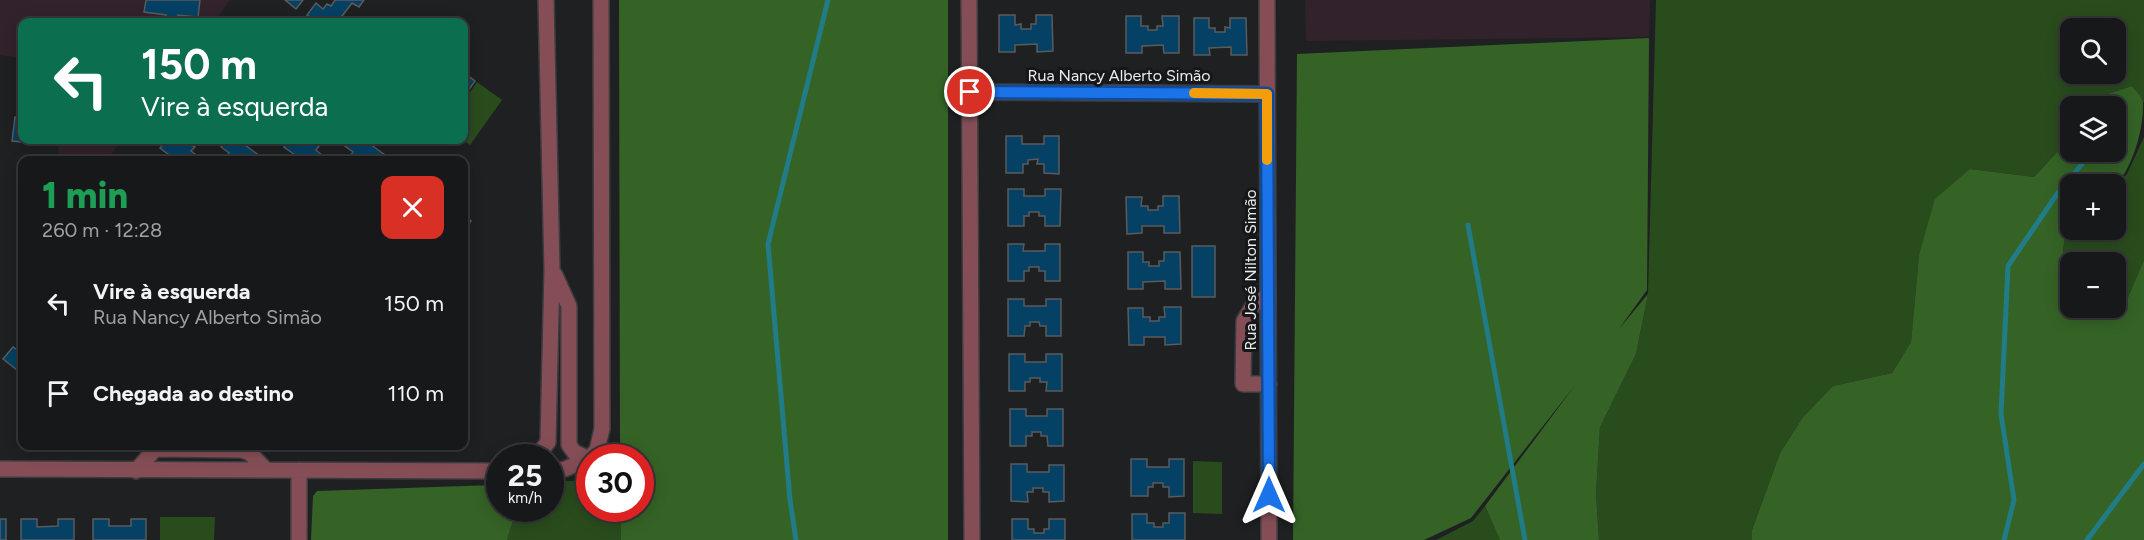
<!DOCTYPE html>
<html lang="pt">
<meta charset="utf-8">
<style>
body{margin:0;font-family:Figtree,sans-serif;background:#242527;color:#f1f3f6;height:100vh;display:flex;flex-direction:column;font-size:22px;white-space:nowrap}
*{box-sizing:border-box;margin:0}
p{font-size:20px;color:#9ea0a2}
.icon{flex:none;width:33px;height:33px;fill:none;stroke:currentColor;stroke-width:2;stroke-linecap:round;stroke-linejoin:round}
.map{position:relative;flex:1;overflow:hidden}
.panel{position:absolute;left:18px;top:156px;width:450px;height:294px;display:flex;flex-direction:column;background:#17181a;border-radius:12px;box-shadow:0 3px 15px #0003,0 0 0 2px #363739}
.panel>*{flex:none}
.banner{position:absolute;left:18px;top:18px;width:450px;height:126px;border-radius:12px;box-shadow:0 3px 15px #0003,0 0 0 2px #363739;background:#0b6e4f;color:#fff;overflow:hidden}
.buttons{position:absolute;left:2060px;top:18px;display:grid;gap:12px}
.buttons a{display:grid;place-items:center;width:66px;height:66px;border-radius:12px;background:#17181a;box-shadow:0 3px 15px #0003,0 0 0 2px #363739;font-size:30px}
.speed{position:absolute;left:486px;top:444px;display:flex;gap:12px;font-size:30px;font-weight:700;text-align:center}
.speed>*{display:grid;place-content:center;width:78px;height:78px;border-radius:50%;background:#17181a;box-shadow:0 3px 15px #0003,0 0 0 2px #363739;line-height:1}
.speed small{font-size:15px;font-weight:400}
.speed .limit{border:9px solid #d22;background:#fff;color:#111}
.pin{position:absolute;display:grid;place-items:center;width:51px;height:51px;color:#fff;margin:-26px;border:3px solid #fff;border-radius:50%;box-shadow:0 2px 6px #0007}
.me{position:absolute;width:66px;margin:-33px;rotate:0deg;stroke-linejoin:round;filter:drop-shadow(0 0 4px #0008)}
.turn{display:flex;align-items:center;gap:21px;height:126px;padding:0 24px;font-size:27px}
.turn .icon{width:78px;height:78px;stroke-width:2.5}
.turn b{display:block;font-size:42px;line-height:51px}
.round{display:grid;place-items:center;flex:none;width:63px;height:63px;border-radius:12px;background:#242527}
.summary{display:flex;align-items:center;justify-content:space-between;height:102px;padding:0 24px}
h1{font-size:36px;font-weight:800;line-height:45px;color:#1e9e55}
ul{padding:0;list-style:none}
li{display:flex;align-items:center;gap:18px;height:90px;padding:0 24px}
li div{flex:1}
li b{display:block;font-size:22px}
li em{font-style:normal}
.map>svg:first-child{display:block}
.education{fill:#32222c}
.green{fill:#294c1d;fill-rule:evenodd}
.forest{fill:#356326}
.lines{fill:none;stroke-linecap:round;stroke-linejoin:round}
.stream{stroke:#217c88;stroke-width:5}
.building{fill:#044164;stroke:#595b5d;stroke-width:1.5}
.minor-casing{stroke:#3b3c3e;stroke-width:18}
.minor{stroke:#854e57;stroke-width:15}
.route-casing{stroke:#114b97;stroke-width:15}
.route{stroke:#1a73e8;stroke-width:10}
.slow{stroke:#f59e0b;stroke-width:10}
.labels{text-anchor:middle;stroke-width:6;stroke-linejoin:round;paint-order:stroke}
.street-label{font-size:16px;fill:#eaebec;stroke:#151719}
</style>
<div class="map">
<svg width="2144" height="540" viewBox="0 0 2144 540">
<rect width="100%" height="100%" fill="#1f2022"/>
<!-- education -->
<path class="education" d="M 0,0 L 230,0 L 214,22 L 22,22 L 22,58 L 0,55 Z
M 1305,0 L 1650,0 L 1649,37 L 1306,41 Z
M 56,140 L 123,140 L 106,160 L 61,160 Z"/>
<!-- green -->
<path class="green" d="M 1656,0 L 2144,0 L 2144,103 L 2132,86 L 2096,98 L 2090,106 L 2070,106 L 2070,138 L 2034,177 L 1970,169 L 1919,255 L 1911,342 L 1892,373 L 1833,386 L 1803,417 L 1780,453 L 1752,530 L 1752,540 L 1599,540 L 1596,493 L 1600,427 L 1636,354 L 1648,294 ZM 2070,28 L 2115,28 L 2115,74 L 2070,74 Z
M 477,82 L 502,100 L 470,145 L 463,140 L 464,101 Z
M 2144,137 L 2144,260 L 2125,304 L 2086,318 L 2079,308 L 2115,308 L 2115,262 L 2070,262 L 2070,294 L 2060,278 L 2065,235 L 2070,230 L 2115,230 L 2115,186 L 2127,174 Z
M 1193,461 L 1222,462 L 1222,514 L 1193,513 Z
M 589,480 L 590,508 L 620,509 L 621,540 L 507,540 L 513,521 L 513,509 L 550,508 L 551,482 Z
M 1485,506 L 1500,540 L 1436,540 L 1473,521 Z
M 160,517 L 215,517 L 214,540 L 160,540 Z"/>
<!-- forest -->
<path class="forest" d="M 619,0 L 948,0 L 948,540 L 621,540 L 620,509 L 640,508 L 640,458 L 620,457 Z
M 1649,38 L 1647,290 L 1619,329 L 1648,294 L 1636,354 L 1600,427 L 1596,493 L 1599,540 L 1500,540 L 1485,506 L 1576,384 L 1471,518 L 1424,540 L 1293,540 L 1297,54 Z
M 2132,86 C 2136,91 2141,96 2143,102 C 2144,128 2133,168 2115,186 L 2070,184 L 2070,230 L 2065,235 L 2060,278 L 2070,294 L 2070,308 L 2079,308 L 2086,318 L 2125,304 L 2144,260 L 2144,540 L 1752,540 L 1752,530 L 1780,453 L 1803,417 L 1833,386 L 1892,373 L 1911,342 L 1919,255 L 1935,199 L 1970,169 L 2034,177 L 2070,138 L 2070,152 L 2115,152 L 2115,106 L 2090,106 L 2095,98 Z
M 494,485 L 499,488 L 500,508 L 513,509 L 513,521 L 507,540 L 311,540 L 313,496 L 317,491 Z"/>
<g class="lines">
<!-- stream -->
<path class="stream" d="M 1468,225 L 1525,540
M 796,540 L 790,500 L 768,244 L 828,0
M 2004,540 L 2014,500 L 2001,414 L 2008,266 L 2057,194 L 2092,152
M 2087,540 L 2144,464"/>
</g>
<!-- building -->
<path class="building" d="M 146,0 L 200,0 L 198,17 L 178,15 L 178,21 L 189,22 L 144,22 L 145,19 L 166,21 L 166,15 L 144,12 Z
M 285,0 L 303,0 L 296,9 Z
M 335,0 L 364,0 L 359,7 L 352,3 L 339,20 L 343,22 L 317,22 L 307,15 L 316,3 L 323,9 L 327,4 L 331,6 Z
M 999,15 L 1015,15 L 1015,25 L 1021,24 L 1021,29 L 1031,29 L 1031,24 L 1036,24 L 1036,15 L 1052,15 L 1053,51 L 1037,52 L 1037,44 L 1015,45 L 1015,52 L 999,52 Z
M 1126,16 L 1141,16 L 1141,26 L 1148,26 L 1148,30 L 1157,30 L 1157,26 L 1163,26 L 1162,16 L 1179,16 L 1179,53 L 1164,53 L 1163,45 L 1142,46 L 1142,53 L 1126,53 Z
M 1194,18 L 1209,18 L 1209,28 L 1215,28 L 1215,32 L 1225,32 L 1225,27 L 1230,28 L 1230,18 L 1246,18 L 1247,55 L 1231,55 L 1231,47 L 1209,48 L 1210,55 L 1194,55 Z
M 464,73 L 475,81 L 464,97 Z
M 15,117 L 22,118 L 22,140 L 41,140 L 40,144 L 12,141 Z
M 1006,136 L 1022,136 L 1022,144 L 1044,144 L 1044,136 L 1059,136 L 1059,174 L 1044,173 L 1044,164 L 1037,164 L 1038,159 L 1028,160 L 1028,164 L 1023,164 L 1023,173 L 1006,173 Z
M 166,140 L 195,140 L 191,145 L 195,147 L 191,151 L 199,157 L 196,160 L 176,160 L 160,148 Z
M 227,140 L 238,140 L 260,156 L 257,160 L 228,160 L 226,157 L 229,153 L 221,147 Z
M 290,140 L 319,140 L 316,143 L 319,146 L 316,150 L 323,156 L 320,160 L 302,160 L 284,147 Z
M 350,140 L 364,140 L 385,155 L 381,160 L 352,160 L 350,156 L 353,152 L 345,146 Z
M 1008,189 L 1024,189 L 1024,196 L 1045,196 L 1045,189 L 1061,189 L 1060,226 L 1045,226 L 1045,216 L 1039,216 L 1039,212 L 1029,212 L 1029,216 L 1024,216 L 1024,226 L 1008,226 Z
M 1163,196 L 1179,196 L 1180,233 L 1164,233 L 1164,226 L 1142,226 L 1142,233 L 1127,234 L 1126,197 L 1142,197 L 1141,206 L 1148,206 L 1148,210 L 1158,210 L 1158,206 L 1163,206 Z
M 464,215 L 471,221 L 464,231 Z
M 1008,244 L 1024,244 L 1023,251 L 1045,251 L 1045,244 L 1060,244 L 1060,281 L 1045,281 L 1045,271 L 1039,271 L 1039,267 L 1029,267 L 1029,271 L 1024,271 L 1024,281 L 1008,281 Z
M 1192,246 L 1215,246 L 1215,297 L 1192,297 Z
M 1128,252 L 1143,252 L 1143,262 L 1149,262 L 1149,266 L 1159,266 L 1159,261 L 1164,261 L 1164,252 L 1180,252 L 1181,289 L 1165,289 L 1165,281 L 1143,282 L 1143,289 L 1128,289 Z
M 1008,299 L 1024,299 L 1024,306 L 1046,306 L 1046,299 L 1061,299 L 1061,336 L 1046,336 L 1046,326 L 1040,326 L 1039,322 L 1030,322 L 1030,326 L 1025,326 L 1024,336 L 1008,336 Z
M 1164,307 L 1181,307 L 1181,344 L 1165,345 L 1165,337 L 1144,337 L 1144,345 L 1129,345 L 1128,308 L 1143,308 L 1143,317 L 1150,317 L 1150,321 L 1159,321 L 1159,317 L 1165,317 Z
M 22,346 L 22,374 L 3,359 L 13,347 L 19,351 Z
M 1009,354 L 1025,354 L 1025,362 L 1046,362 L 1046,354 L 1062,354 L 1062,391 L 1046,391 L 1047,382 L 1040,382 L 1040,378 L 1030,378 L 1030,382 L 1025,382 L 1025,391 L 1009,391 Z
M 1010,409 L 1026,409 L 1026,416 L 1047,416 L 1047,409 L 1063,409 L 1063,446 L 1048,446 L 1047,436 L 1041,436 L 1041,432 L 1032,432 L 1032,436 L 1026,436 L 1026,446 L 1010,446 Z
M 1131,459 L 1147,459 L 1147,467 L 1169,467 L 1169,459 L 1184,459 L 1184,496 L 1169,497 L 1169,487 L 1163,487 L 1163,483 L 1153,483 L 1153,487 L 1148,487 L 1148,496 L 1131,496 Z
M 1011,464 L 1027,464 L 1027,472 L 1049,472 L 1049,465 L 1064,465 L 1064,501 L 1049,502 L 1049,492 L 1043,492 L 1043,488 L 1033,488 L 1033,492 L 1027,492 L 1028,502 L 1011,501 Z
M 1169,513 L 1185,513 L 1185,540 L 1132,540 L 1132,514 L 1147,514 L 1147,523 L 1154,523 L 1154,527 L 1163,527 L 1163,523 L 1169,523 Z
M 0,519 L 6,519 L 6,540 L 0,540 Z
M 21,519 L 37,519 L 37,527 L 58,526 L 58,519 L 74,519 L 74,540 L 21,540 Z
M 93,519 L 109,519 L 109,526 L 131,526 L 131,519 L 146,519 L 146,540 L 93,540 Z
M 1012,519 L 1028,519 L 1028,529 L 1034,529 L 1034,533 L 1044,533 L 1044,529 L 1049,529 L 1049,519 L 1065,519 L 1065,540 L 1012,540 Z"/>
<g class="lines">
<!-- minor casing -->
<g class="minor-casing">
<path id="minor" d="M 969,0 L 972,540
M 1267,0 L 1269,540
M 970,92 L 1267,94
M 555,275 L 569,306 L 569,445 L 574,452 L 589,459
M 1268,296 L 1254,304 L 1244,321 L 1243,384 L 1269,384
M 536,458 L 548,442 L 552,270 L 546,0
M 590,458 L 597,450 L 602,429 L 601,0
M 0,469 L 500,471
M 299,470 L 299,540
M 136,471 L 155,449 L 241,450 L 250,453 L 266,470
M 550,472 L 565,469 L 590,458"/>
</g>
<!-- minor -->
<use href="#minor" class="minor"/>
</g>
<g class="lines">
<!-- route casing -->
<g class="route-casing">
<path id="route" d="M 970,92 L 1267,94 L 1269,495"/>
</g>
<!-- route -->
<use href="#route" class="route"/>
<!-- slow -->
<path class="slow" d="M 1194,93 L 1267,94 L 1267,160"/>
</g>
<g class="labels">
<!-- street labels -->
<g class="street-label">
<text x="1119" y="81">Rua Nancy Alberto Simão</text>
<text transform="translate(1250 270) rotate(-90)" y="6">Rua José Nilton Simão</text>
</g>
</g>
</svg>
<div class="buttons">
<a><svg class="icon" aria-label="search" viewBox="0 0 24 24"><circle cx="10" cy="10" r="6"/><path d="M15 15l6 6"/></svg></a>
<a><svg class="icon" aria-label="layers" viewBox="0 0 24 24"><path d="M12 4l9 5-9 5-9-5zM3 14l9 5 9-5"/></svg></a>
<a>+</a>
<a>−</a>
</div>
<div class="speed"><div>25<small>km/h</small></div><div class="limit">30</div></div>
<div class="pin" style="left:970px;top:92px;background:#d93025"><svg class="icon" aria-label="arrive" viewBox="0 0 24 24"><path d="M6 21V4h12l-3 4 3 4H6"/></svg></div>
<svg class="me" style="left:1269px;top:495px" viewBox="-20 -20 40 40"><path d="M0-17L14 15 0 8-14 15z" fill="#1a73e8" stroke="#fff" stroke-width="4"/></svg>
<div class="banner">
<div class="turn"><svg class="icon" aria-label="left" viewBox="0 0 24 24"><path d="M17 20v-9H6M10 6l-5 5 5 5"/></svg><div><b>150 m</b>Vire à esquerda</div></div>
</div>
<section class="panel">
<div class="summary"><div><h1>1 min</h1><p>260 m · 12:28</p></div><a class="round" style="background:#d93025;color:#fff"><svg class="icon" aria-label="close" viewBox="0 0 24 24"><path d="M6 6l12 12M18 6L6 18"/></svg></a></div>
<ul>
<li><svg class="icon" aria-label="left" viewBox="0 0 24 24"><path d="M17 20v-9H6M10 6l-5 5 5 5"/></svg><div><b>Vire à esquerda</b><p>Rua Nancy Alberto Simão</p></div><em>150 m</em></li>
<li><svg class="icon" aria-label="arrive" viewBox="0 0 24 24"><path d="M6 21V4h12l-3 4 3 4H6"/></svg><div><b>Chegada ao destino</b></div><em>110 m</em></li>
</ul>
</section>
</div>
